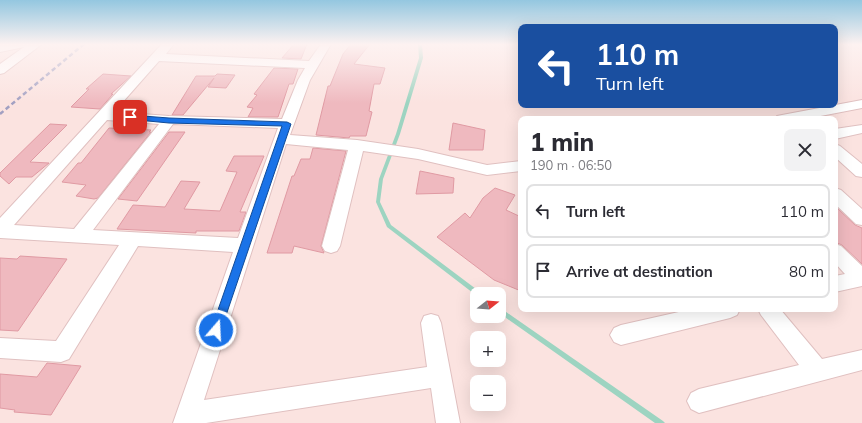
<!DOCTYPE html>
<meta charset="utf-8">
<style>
body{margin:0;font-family:Mulish,sans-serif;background:#f2f2f3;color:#2b2b33;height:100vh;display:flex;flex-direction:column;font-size:15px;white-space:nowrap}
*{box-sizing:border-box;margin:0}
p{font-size:13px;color:#7c7c81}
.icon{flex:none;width:22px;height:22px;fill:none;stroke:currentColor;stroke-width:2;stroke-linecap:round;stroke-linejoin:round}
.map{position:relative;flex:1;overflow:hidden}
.sheet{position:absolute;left:518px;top:116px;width:320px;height:196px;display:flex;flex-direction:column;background:#fff;border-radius:8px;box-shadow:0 4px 16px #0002}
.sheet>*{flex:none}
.hud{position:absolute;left:518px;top:24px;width:320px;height:84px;border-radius:8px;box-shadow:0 4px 16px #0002;background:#1a4fa0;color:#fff;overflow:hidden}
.needle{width:26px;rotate:73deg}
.buttons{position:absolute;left:470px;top:287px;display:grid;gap:8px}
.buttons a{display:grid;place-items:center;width:36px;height:36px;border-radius:8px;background:#fff;box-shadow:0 4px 16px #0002;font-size:20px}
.pin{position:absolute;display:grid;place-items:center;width:34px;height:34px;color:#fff;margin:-17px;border-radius:8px;box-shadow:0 2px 6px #0006}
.me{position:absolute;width:44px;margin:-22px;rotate:19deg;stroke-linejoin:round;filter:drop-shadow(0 0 3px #0008)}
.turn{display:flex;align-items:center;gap:14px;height:84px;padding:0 12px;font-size:18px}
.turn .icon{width:52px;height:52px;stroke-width:2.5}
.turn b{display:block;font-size:28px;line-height:34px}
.round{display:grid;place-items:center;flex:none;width:42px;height:42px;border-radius:8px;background:#f2f2f3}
.headline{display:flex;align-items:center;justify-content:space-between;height:68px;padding:0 12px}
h1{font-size:24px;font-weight:800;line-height:30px}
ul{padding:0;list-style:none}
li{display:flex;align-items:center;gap:12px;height:54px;margin:0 8px 6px;padding:0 4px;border:2px solid #e1e1e2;border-radius:8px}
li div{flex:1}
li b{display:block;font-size:15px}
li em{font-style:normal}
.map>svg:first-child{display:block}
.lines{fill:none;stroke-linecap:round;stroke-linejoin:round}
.stream{fill:#9dd4c1;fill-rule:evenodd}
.building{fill:#efb9bf;stroke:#e09aa3}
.minor-casing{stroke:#e0c0c0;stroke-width:2}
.minor{fill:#fff;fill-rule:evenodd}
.rail{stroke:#a2a0c2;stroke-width:2.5;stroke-dasharray:4.5 3;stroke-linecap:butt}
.route{fill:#1a73e8;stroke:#114b97}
</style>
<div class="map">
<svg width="862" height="423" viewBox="0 0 862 423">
<rect width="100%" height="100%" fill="#fbe3e0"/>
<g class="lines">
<!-- stream -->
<path class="stream" d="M 418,44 L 422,44 L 423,58 L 400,134 L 383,179 L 380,202 L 391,225 L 480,292 L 481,294 L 477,294 L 477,296 L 387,227 L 376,202 L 379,179 L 396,134 L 419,58 Z
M 499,307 L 663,421 L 665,423 L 655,423 L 499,313 Z"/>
</g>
<!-- building -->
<path class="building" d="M 294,44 L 307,44 L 301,59 L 282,58 Z
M 351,44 L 370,44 L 354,64 L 385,68 L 380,84 L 374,84 L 369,111 L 372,112 L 366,136 L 350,136 L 349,138 L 316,135 L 328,86 L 330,86 L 343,54 Z
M 274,68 L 298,69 L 293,84 L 289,84 L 278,117 L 248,117 L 253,108 L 247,107 L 257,95 L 254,94 Z
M 103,74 L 131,76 L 111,94 L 113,94 L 100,109 L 71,107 L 89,89 L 86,89 Z
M 217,74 L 235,75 L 226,88 L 208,87 L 214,78 L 183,115 L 172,115 L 196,76 L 215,76 Z
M 453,123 L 485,130 L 483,150 L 449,150 Z
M 50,124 L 67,125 L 30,162 L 49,163 L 32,177 L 16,177 L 9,184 L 0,176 L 0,173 Z
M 109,128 L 151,130 L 149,132 L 151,132 L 98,198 L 94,199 L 76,196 L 86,185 L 62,182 L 78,163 L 81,163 Z
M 169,132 L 185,132 L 137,201 L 118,199 Z
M 313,148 L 346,151 L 321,246 L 324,253 L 294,246 L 292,253 L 267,253 L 292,176 L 294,176 L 301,159 L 310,159 Z
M 234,156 L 264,156 L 240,212 L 246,212 L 239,231 L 196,231 L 196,233 L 117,229 L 133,205 L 165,207 L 181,181 L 200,182 L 184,209 L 220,211 L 237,172 L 226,171 Z
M 420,171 L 454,178 L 453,193 L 416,194 Z
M 495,188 L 515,195 L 506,210 L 521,217 L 521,291 L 494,280 L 437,237 L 465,213 L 470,218 L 483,198 Z
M 835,206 L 855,225 L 862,228 L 862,264 L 842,245 L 835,242 Z
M 20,256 L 67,259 L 18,331 L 0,330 L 0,258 L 17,259 Z
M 47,363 L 81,366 L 51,415 L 14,412 L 15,410 L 0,408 L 0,374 L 37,377 Z"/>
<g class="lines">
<!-- minor casing -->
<g class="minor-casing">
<path id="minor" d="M 0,44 L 42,44 L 4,73 L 0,74 L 0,64 L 24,47 L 0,52 Z
M 162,44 L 174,44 L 166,54 L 309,61 L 321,44 L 331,44 L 310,80 L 290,135 L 357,140 L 418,149 L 487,165 L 521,161 L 521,171 L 487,175 L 418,159 L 363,151 L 340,246 L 337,251 L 331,253 L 325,251 L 322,246 L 348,150 L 286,144 L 204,400 L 427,367 L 421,323 L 424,316 L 431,314 L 438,316 L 441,323 L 460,423 L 436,423 L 431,388 L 206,423 L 173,423 L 233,252 L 138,246 L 69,359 L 61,362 L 0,358 L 0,338 L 56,341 L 119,245 L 0,238 L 0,218 ZM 159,61 L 305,68 L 298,80 L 282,119 L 169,116 L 114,112 ZM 107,120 L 159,124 L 74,229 L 14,225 ZM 173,124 L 278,128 L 238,238 L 93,230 Z
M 862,100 L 862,108 L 805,119 L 775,119 L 777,116 L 782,115 Z
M 862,125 L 862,133 L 835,139 L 835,129 Z
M 835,144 L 840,146 L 862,164 L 862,177 L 856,176 L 835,157 Z
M 835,188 L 841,190 L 862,209 L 862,225 L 856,224 L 835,204 Z
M 835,244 L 841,246 L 862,266 L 862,286 L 835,292 L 835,276 L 845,274 L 835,263 Z
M 692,309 L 740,309 L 737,315 L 730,318 L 621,345 L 614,342 L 610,335 L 614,328 L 621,325 Z
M 758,309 L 780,309 L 822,359 L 862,350 L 862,370 L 699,413 L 691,409 L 687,401 L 691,393 L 699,389 L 799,365 L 761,315 Z"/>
</g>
<!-- minor -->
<use href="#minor" class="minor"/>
<!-- rail -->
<path class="rail" d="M 0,114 L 84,44"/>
</g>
<!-- sky -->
<linearGradient id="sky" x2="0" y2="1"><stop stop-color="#94c7e0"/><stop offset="0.43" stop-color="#fdf2f1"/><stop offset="1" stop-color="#fdf2f1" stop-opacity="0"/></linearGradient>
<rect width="862" height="103" fill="url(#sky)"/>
<!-- route -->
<path class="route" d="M 130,115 L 169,118 L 287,122 L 291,124 L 220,333 L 216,335 L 212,333 L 211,330 L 282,126 L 169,123 L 127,119 L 127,116 Z"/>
</svg>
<div class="buttons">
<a><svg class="needle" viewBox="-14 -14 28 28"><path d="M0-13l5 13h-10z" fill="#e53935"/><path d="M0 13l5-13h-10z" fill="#7c7c81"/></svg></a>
<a>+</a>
<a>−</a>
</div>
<div class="pin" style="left:130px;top:117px;background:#d93025"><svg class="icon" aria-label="arrive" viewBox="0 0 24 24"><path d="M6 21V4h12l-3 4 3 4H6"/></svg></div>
<svg class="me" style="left:216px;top:330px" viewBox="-20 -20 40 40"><circle r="17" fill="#1a73e8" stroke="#fff" stroke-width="3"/><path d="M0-11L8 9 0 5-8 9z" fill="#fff"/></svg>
<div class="hud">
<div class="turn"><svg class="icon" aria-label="left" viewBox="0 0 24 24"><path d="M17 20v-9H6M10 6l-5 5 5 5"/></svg><div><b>110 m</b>Turn left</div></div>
</div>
<section class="sheet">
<div class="headline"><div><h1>1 min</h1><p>190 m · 06:50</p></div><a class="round"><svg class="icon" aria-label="close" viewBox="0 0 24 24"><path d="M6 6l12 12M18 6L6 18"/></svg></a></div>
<ul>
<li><svg class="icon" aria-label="left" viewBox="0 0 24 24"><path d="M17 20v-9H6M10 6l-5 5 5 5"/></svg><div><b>Turn left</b></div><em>110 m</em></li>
<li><svg class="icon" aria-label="arrive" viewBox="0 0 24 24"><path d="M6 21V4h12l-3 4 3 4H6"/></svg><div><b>Arrive at destination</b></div><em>80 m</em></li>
</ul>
</section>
</div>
